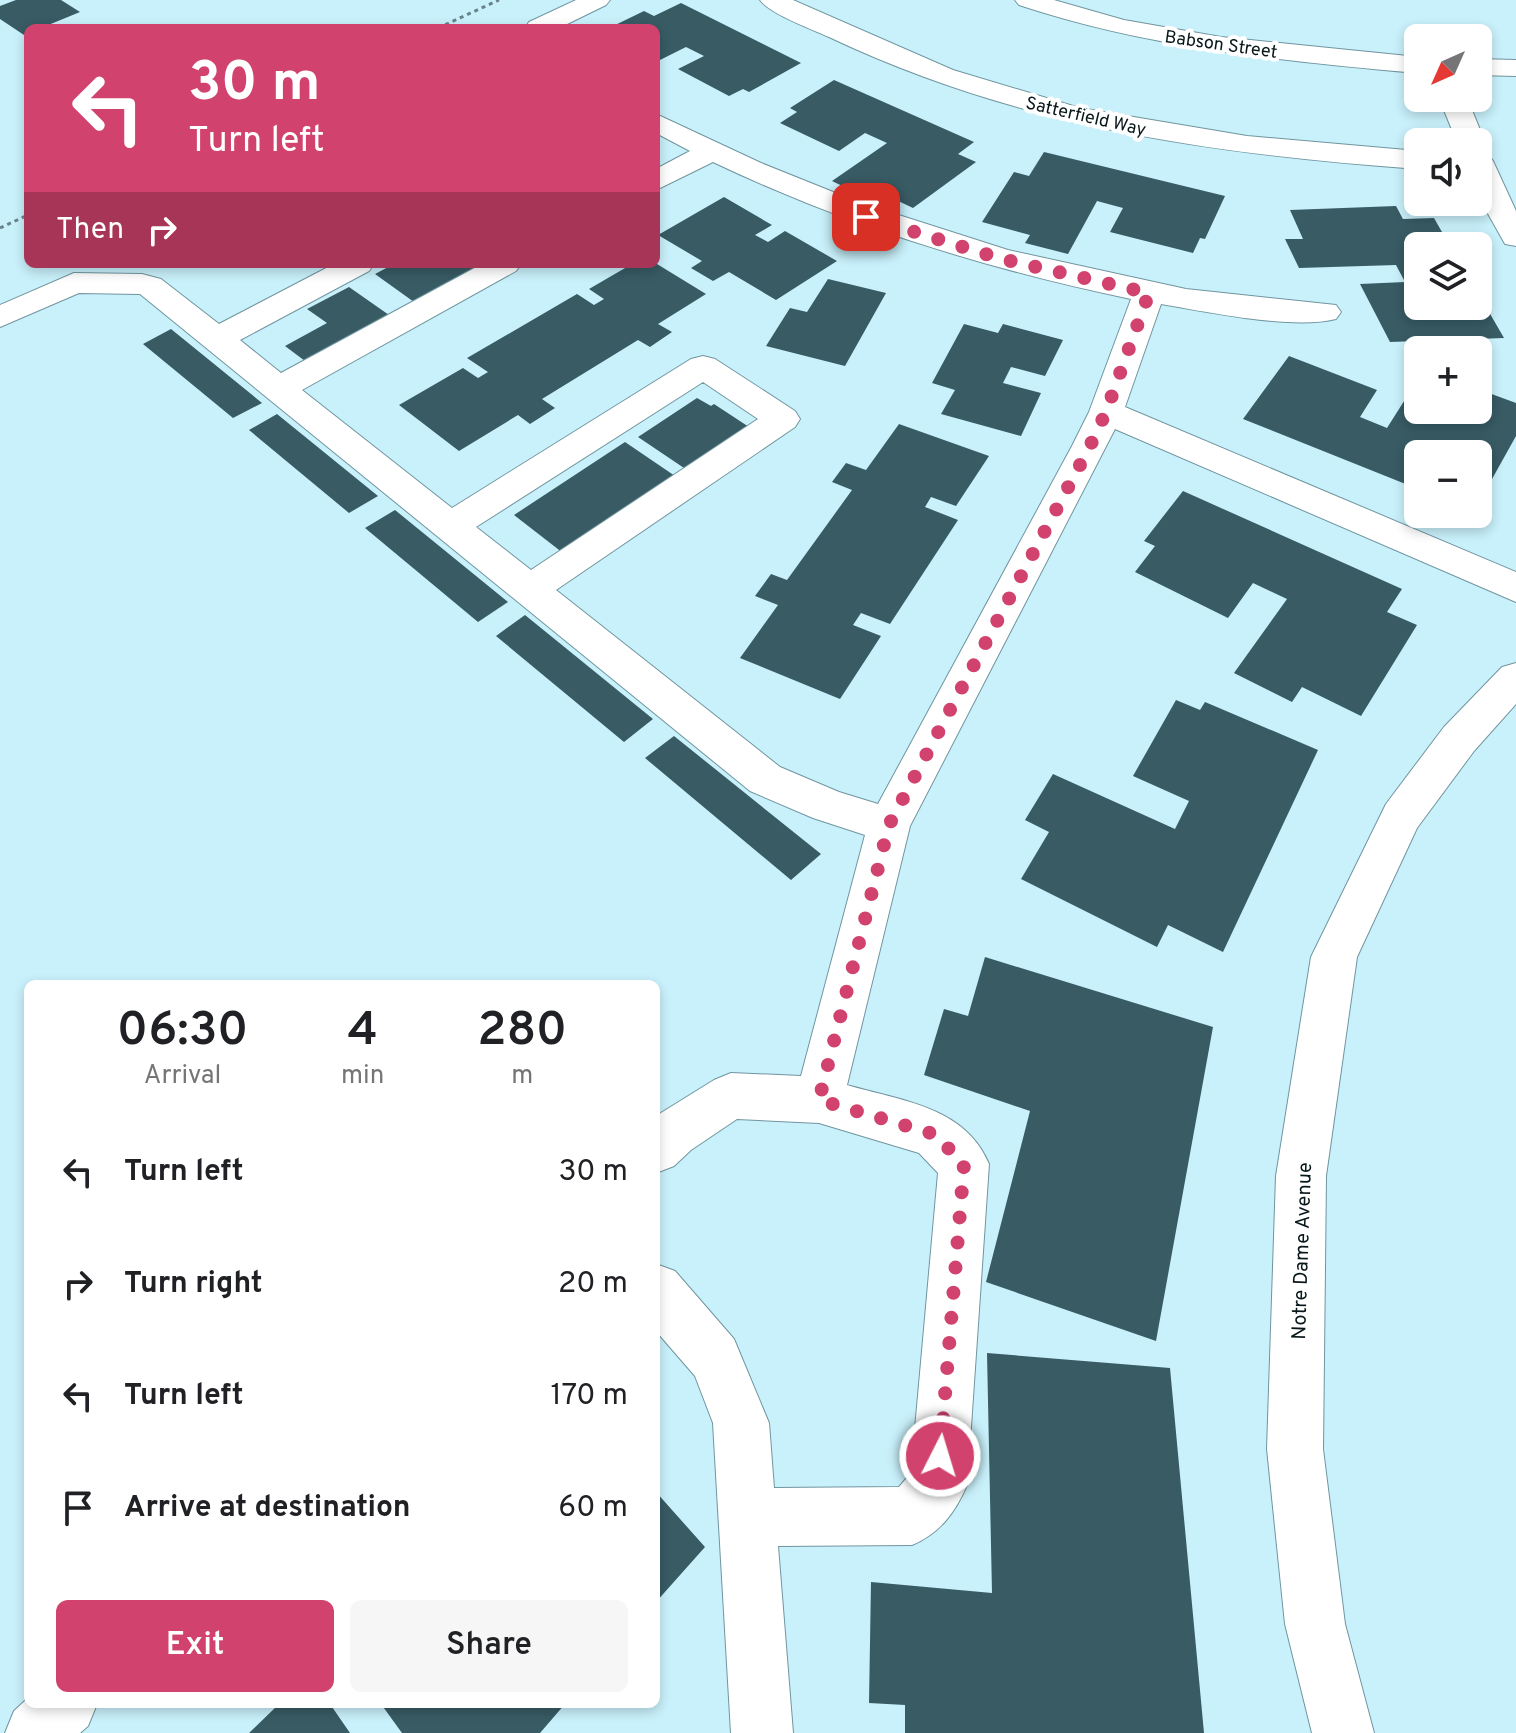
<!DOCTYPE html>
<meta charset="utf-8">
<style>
body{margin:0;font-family:Overpass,sans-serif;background:#f6f6f6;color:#202124;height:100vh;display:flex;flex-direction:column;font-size:30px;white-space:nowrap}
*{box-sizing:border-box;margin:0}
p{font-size:26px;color:#757577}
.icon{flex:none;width:44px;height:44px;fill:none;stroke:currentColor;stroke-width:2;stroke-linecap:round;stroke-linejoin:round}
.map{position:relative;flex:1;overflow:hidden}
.drawer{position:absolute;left:24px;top:980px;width:636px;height:728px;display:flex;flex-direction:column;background:#fff;border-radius:12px;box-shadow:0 4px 12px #0003}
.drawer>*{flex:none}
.guide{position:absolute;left:24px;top:24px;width:636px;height:244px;border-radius:12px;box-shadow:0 4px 12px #0003;background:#d1436e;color:#fff;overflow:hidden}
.needle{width:52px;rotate:225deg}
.controls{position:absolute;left:1404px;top:24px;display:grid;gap:16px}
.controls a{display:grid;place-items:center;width:88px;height:88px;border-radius:12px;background:#fff;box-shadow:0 4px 12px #0003;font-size:40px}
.pin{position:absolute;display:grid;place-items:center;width:68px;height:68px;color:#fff;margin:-34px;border-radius:16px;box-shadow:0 4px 12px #0006}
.me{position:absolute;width:88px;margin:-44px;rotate:5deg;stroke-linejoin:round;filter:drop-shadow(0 0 6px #0008)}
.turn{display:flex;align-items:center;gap:28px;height:168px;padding:0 32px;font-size:36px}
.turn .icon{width:104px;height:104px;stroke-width:2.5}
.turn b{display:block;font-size:56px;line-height:68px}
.then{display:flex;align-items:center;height:76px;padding:0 32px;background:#0003;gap:16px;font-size:30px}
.eta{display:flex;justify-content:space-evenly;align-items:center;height:136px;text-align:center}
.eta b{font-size:48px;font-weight:600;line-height:56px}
.action{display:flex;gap:16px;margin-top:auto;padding:16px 32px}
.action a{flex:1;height:92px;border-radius:12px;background:#d1436e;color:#fff;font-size:32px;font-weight:600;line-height:92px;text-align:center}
.action a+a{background:#f6f6f6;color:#202124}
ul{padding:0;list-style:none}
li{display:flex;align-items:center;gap:24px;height:112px;padding:0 32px}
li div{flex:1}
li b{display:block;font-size:30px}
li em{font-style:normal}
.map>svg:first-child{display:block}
.building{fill:#385b64}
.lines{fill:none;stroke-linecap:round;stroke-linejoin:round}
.minor-casing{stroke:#70959f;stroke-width:2}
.path{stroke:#68848a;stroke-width:3;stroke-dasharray:4 4;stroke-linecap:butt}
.minor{fill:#fff;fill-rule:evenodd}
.route{stroke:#d1436e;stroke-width:14;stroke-dasharray:0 25.2}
.labels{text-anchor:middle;stroke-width:8;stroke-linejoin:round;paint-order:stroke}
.far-street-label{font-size:18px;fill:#08171a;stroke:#fff}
.street-label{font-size:20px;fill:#08171a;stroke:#fff}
</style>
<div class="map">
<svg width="1516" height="1733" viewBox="0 0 1516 1733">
<rect width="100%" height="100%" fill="#c9f1fb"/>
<!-- building -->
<path class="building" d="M 16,0 L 61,0 L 80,12 L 41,28 L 28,28 L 28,33 L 24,35 L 0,19 L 0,6 Z
M 681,3 L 801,63 L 749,92 L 743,89 L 729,96 L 678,69 L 704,56 L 686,47 L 656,62 L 656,28 L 609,28 L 644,11 L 654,16 Z
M 834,80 L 974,142 L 958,154 L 976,162 L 913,208 L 877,191 L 867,198 L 832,181 L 887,143 L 865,133 L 839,151 L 780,123 L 797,112 L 790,108 Z
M 1044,152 L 1225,196 L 1205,239 L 1200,238 L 1193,253 L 1110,232 L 1123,208 L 1097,201 L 1068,254 L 1025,243 L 1030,235 L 982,222 L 1014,172 L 1029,176 Z
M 724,197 L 772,225 L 755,235 L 768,242 L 785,231 L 837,261 L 776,300 L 729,272 L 713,281 L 691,268 L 702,261 L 658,235 Z
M 1396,206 L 1403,219 L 1434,218 L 1450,246 L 1418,246 L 1418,306 L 1478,306 L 1478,293 L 1504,338 L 1390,342 L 1360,284 L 1405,282 L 1396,265 L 1299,268 L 1285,239 L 1303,239 L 1290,210 Z
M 394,264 L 482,264 L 414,302 L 375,274 Z
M 632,264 L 657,264 L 706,294 L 658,324 L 672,332 L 650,347 L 638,340 L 542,399 L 555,408 L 530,424 L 518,415 L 459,451 L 399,405 L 463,368 L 478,378 L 488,372 L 467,358 L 577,294 L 594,305 L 604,299 L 589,289 Z
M 828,279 L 886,293 L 845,366 L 766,346 L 790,308 L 807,312 Z
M 349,287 L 389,315 L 305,361 L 285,346 L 327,323 L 307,309 Z
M 964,324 L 998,333 L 1003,324 L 1063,340 L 1045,376 L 1011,367 L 1003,383 L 1041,393 L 1021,436 L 941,414 L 955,390 L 932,383 Z
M 171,329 L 262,403 L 233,418 L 143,344 Z
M 1289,356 L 1377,390 L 1360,417 L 1387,428 L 1418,379 L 1418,410 L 1478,410 L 1478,389 L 1516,403 L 1516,436 L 1487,488 L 1478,484 L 1478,454 L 1418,454 L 1418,489 L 1243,419 Z
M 697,398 L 711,406 L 714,404 L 749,427 L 687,470 L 638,437 Z
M 277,414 L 378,496 L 349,513 L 249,430 Z
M 899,424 L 989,456 L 956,506 L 931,497 L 925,507 L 958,520 L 890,624 L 861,613 L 853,625 L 881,636 L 840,699 L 740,658 L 778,605 L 755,596 L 771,574 L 787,580 L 852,490 L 832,482 L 846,463 L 866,470 Z
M 625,442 L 675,476 L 563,553 L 514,515 Z
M 1183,491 L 1402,589 L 1387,612 L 1417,625 L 1361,716 L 1302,687 L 1292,702 L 1234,673 L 1287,599 L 1253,583 L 1228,618 L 1135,572 L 1155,546 L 1144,541 Z
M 395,510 L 508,602 L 478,622 L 365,528 Z
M 525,615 L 653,719 L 624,742 L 496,636 Z
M 1176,700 L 1200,710 L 1205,702 L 1318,750 L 1223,952 L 1168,925 L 1157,947 L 1021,879 L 1049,832 L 1025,820 L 1053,774 L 1175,829 L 1189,801 L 1133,776 Z
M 674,736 L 821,854 L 791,880 L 645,758 Z
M 985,957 L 1213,1027 L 1156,1341 L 986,1282 L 1030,1111 L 924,1075 L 944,1009 L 968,1016 Z
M 987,1353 L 1170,1368 L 1204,1733 L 905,1733 L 905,1705 L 869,1703 L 871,1582 L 992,1593 Z
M 656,1492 L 705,1547 L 656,1602 Z
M 279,1704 L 330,1704 L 350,1733 L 249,1733 Z
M 381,1704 L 565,1704 L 540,1733 L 402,1733 Z"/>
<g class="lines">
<!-- minor casing -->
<g class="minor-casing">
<path id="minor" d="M 576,0 L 610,0 L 606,5 L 559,28 L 525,28 L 529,22 Z
M 760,0 L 793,0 L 953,70 L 1080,108 L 1247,136 L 1418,151 L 1418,169 C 1211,154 1019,127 829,37 C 812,29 770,14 760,0 Z
M 1015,0 L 1054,0 L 1124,20 L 1221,37 L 1418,57 L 1418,73 C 1282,61 1149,48 1019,5 Z
M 1478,59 L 1516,60 L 1516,76 L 1478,75 Z
M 1439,98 L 1467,98 L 1485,142 L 1481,148 L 1478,149 L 1478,142 L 1457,142 Z
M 656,114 L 761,163 L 858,202 L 1008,250 L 1186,289 L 1336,305 L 1341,312 L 1336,319 C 1293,330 1207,312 1161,304 L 1125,407 L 1516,572 L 1516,602 L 1115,429 L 910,826 L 847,1085 C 901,1101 965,1106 989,1164 L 967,1485 C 955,1513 940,1533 912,1545 L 778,1546 L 793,1733 L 731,1733 L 713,1423 L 695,1376 L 656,1331 L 656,1264 L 675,1271 L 734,1339 L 769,1423 L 774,1488 L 899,1487 L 911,1473 L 938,1173 L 919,1153 L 819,1123 L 737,1119 L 691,1150 L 674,1166 L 656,1173 L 656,1116 L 714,1080 L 731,1073 L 801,1076 L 865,835 L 813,818 L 750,791 L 140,294 L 79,293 L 0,327 L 0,305 L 74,273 L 142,274 L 161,279 L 219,324 L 334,264 L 374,264 L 369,271 L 240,340 L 281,373 L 482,264 L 521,264 L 516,271 L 302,390 L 452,508 L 691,359 L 703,356 L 715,359 L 795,411 L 800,419 L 795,427 L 556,590 L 780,767 L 839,792 L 878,804 L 1072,446 L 1089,412 L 1131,299 C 987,269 845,225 713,162 L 656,190 L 656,169 L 690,151 L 656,133 ZM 703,382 L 758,419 L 531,570 L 476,527 Z
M 1478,152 L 1488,155 L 1493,161 L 1516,211 L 1516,246 L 1505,244 L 1478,196 Z
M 1516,663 L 1516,704 L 1474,751 L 1417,828 L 1357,957 L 1326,1176 L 1323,1449 L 1345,1624 L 1374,1733 L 1312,1733 L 1285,1624 L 1267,1449 L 1276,1176 L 1311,957 L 1386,804 L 1444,727 L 1502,667 Z
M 28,1698 L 28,1704 L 97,1704 L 88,1726 L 80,1733 L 5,1733 L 14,1711 Z"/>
</g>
<!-- path -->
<path class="path" d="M 438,28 L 499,0
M 0,228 L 28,215"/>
<!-- minor -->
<use href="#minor" class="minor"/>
</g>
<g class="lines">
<!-- route -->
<path class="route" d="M 866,217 L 1002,259 L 1149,293 L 1106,412 L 1090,446 L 889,825 L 819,1100 L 934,1134 L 964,1164 L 940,1456"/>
</g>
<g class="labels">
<!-- far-street labels -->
<g class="far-street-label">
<text transform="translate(1221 44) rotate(8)" y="6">Babson Street</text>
<text transform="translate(1086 116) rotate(13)" y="6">Satterfield Way</text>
</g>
<!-- street labels -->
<g class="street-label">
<text transform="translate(1301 1251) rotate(-88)" y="7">Notre Dame Avenue</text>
</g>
</g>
</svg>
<div class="controls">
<a><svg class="needle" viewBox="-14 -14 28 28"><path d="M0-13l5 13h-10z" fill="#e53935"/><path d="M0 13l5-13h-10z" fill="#757577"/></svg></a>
<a><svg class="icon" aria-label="sound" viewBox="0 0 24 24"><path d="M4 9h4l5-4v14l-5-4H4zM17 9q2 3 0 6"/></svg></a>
<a><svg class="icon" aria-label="layers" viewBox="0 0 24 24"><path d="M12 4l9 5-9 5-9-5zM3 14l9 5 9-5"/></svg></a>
<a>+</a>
<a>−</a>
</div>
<div class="pin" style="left:866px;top:217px;background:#d93025"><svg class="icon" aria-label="arrive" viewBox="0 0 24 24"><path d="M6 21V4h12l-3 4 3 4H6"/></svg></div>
<svg class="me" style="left:940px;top:1456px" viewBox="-20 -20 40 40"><circle r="17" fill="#d1436e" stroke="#fff" stroke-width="3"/><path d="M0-11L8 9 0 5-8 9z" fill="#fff"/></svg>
<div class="guide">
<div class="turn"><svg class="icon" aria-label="left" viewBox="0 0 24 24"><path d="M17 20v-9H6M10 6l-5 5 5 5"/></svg><div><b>30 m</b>Turn left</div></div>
<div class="then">Then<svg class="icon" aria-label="right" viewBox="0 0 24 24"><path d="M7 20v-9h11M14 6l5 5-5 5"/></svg></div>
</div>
<section class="drawer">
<div class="eta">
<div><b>06:30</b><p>Arrival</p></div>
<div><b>4</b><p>min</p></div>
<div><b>280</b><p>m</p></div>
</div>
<ul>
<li><svg class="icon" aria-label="left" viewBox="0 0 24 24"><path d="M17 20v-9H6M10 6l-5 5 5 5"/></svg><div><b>Turn left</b></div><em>30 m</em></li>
<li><svg class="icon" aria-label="right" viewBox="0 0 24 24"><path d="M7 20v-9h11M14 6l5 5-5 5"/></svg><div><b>Turn right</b></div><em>20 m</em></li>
<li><svg class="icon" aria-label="left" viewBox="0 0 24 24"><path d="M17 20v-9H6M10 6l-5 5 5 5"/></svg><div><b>Turn left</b></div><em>170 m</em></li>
<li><svg class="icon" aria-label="arrive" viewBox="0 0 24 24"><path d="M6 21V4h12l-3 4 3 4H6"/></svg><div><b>Arrive at destination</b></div><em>60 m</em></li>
</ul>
<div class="action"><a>Exit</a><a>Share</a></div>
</section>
</div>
